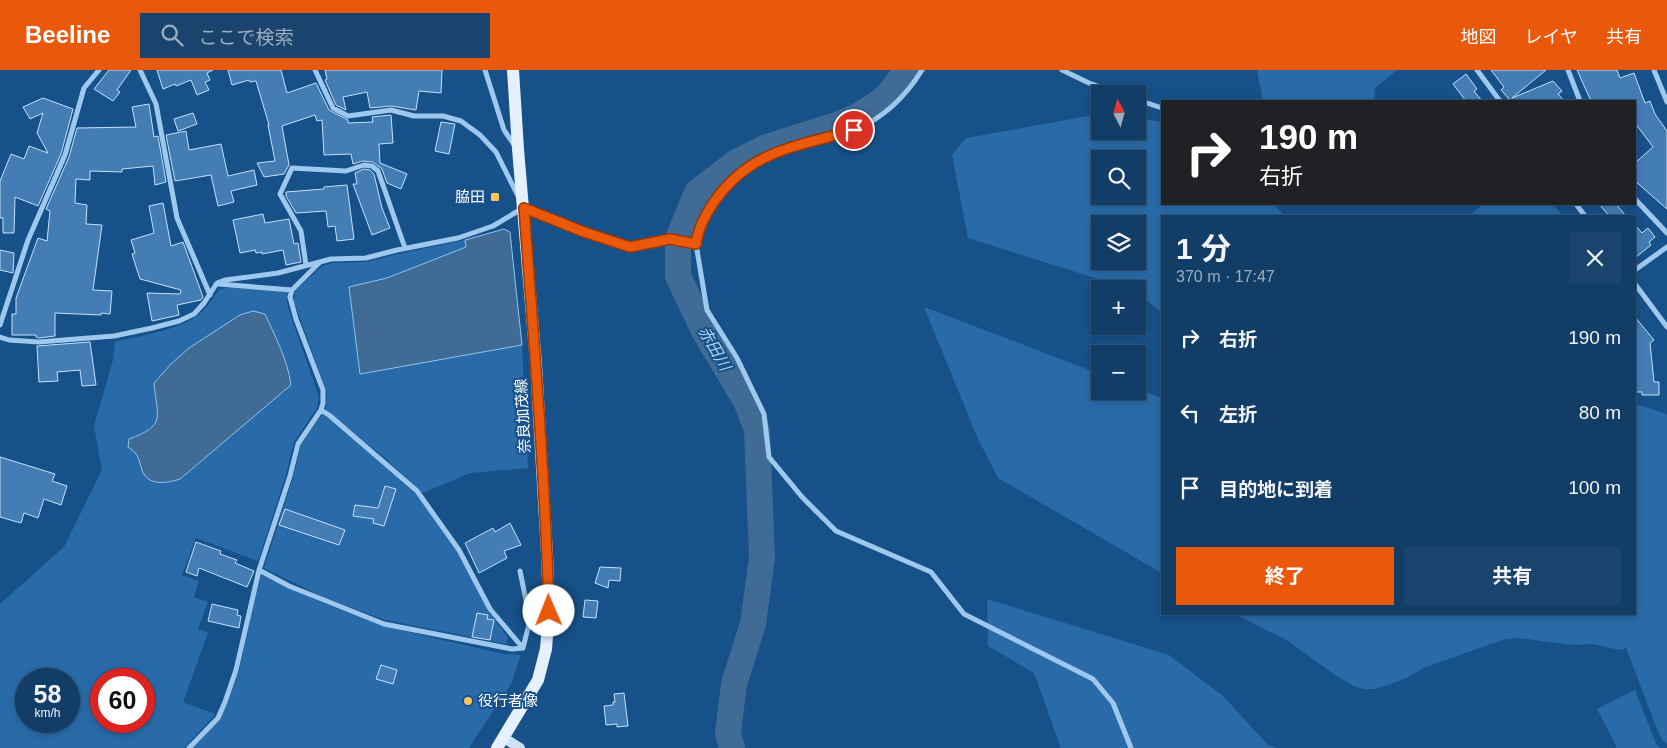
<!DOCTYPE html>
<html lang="ja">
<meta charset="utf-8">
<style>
body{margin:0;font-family:Arial,"Noto Sans JP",sans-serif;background:#1a446d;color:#f1f3f6;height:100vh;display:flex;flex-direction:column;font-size:19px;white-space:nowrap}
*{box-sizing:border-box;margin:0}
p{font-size:16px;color:#9caec0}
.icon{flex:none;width:28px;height:28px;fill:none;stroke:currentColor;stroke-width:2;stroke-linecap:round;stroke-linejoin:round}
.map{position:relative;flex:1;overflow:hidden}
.panel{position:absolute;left:1161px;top:145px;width:475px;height:400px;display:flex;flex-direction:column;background:#113d67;border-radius:0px;box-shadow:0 2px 8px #0003,0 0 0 1px #30567b}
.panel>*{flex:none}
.top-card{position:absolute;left:1161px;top:30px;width:475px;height:105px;border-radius:0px;box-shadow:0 2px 8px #0003,0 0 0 1px #30567b;background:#202124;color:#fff;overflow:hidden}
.needle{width:32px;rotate:354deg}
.fabs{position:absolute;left:1091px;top:15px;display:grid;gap:10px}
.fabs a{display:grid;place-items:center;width:55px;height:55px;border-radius:0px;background:#113d67;box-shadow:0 2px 8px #0003,0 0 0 1px #30567b;font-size:25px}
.speed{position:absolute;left:15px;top:598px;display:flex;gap:10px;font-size:25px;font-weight:700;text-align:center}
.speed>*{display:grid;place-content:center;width:65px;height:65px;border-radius:50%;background:#113d67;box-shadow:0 2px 8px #0003,0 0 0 1px #30567b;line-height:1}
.speed small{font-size:12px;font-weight:400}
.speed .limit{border:8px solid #d22;background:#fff;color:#111}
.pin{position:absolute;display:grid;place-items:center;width:42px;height:42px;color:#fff;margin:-21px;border:2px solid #fff;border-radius:50%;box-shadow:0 1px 5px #0007}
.me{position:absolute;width:55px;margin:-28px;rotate:359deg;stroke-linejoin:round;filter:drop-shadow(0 0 4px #0008)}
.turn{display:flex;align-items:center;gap:18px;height:105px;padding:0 15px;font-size:22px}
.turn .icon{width:65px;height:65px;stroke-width:2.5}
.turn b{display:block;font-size:35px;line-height:42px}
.round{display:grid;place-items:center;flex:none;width:52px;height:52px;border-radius:0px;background:#1a446d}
.headline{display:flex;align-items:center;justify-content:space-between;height:85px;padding:0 15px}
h1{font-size:30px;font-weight:700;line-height:38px}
.button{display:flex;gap:10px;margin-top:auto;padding:10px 15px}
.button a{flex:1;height:58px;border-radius:0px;background:#ea580c;color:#fff;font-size:20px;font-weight:700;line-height:58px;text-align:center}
.button a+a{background:#1a446d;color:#f1f3f6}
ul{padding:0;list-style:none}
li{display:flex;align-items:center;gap:15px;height:75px;padding:0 15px}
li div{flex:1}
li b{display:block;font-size:19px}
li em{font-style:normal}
header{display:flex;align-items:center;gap:30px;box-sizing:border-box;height:70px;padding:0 25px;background:#ea580c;color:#fff}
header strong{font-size:24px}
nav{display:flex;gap:28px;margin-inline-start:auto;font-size:18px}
.search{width:350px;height:45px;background:#1a446d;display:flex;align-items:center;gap:12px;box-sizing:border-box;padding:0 18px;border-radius:0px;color:#9caec0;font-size:19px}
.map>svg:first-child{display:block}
.green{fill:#296ba8;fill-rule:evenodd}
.water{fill:#406b95;stroke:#91c4f1}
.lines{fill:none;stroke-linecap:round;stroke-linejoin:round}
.river{stroke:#406b95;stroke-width:26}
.building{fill:#447db4;stroke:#c5e1fa}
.minor{stroke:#9fc8ee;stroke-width:5}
.secondary{stroke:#cce3fa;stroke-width:10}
.primary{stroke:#e6f1ff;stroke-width:12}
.route-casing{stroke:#983908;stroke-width:12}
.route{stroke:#ea580c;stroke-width:9}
.poi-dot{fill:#ffc55c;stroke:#175189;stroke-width:2}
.labels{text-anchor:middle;stroke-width:4;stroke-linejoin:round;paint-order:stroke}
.poi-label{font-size:15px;fill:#fff;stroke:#175189;text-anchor:end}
.street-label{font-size:15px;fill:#fff;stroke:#175189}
.water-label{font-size:16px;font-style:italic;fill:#aad2f6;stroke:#175189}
</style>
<header>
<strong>Beeline</strong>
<div class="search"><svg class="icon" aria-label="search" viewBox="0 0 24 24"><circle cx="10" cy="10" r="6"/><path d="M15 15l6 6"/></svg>ここで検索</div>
<nav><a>地図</a><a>レイヤ</a><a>共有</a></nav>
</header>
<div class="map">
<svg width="1667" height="678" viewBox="0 0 1667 678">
<rect width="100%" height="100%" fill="#175189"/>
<!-- green -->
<path class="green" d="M 1257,0 L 1397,0 L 1375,18 L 1374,31 L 1263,31 Z
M 1100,44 L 1100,61 L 1138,61 L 1138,48 L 1162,52 L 1162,134 L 1273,134 L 1284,145 L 1292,146 L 1162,146 L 1162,242 L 1138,224 L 1138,219 L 1130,219 L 968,168 L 952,85 L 966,68 ZM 1100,89 L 1138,89 L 1138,126 L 1100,126 ZM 1100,154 L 1138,154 L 1138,191 L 1100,191 Z
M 1483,134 L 1552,134 L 1564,146 L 1469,146 Z
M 465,170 L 466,177 L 387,208 L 349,217 L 360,304 L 522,275 L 528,398 L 470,403 L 423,423 L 385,388 L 325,339 L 327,327 L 326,320 L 294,232 L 295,221 L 322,196 L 332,193 L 366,192 L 398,184 Z
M 235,217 L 288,222 L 287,233 L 289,241 L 319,327 L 317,338 L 294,372 L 286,405 L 258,491 L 196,468 L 182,505 L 199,511 L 194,527 L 208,532 L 198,559 L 208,563 L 183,632 L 215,644 L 214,646 L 184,678 L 0,678 L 0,534 L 64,477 L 102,400 L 94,356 L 113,290 L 115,272 C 141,265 184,260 203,241 C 209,235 214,226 220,219 ZM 265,244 C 275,266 288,291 290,315 L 180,409 L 142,402 L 139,387 L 129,377 L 129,369 C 167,355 157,348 154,312 C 171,294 190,274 213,263 C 230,255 248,250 265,244 ZM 26,609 L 69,609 L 69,651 L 26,651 ZM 101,609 L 144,609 L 144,651 L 101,651 Z
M 924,237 L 1100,304 L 1100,321 L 1138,321 L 1138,319 L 1162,328 L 1162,503 L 998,408 L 978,369 Z
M 1635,336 L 1642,336 L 1664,343 L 1667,345 L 1667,674 L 1662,670 L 1657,659 L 1626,578 L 1619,580 L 1592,574 L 1571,575 L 1520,568 L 1505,569 L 1426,597 L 1408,607 L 1391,614 L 1375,619 L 1365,619 L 1356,617 L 1338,607 L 1285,569 L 1234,544 L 1635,544 Z
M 323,343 L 418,426 L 456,479 L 488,541 L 508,568 L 506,574 L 385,550 L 323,527 L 264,498 L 293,407 L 301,375 Z
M 260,504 L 323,533 L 383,556 L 503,584 L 521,585 L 511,614 L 469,678 L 192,678 L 219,650 L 231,614 L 239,601 Z
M 987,529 L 1169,585 L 1223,626 L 1268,675 L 1277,678 L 1061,678 L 1034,603 L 988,576 Z
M 1635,620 L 1656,674 L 1661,678 L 1617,678 L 1597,639 Z"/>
<!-- water -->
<path class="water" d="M 504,159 L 510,162 L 522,275 L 360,304 L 349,217 L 387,208 L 466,177 L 465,170 Z
M 253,241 L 265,244 C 275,266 288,291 291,315 L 180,409 C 167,413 148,417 142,400 C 138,389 140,385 128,377 L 129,369 C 167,355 157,348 154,313 L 171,294 L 189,278 L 240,245 Z"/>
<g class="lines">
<!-- river -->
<path class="river" d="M 732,678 L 728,663 L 734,614 L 753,554 L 762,488 L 757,360 L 746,331 L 703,259 L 678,206 L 678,169 L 697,122 L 735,93 L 767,77 L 837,55 L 858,46 L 877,34 L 888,25 L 907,0"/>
</g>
<!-- building -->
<path class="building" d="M 109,0 L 131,0 L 117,20 L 120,22 L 113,31 L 94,19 Z
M 157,0 L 213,0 L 207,3 L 210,10 L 205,12 L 209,20 L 197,25 L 191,10 L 176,16 L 175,14 L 163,19 Z
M 228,0 L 281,0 L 287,23 L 316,13 L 329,40 L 348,50 L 348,53 L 373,52 L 372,47 L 391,45 L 393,73 L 379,74 L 380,93 L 407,104 L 401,119 L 387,113 L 382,99 L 373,92 L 363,91 L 353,94 L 351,84 L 324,85 L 322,50 L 317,51 L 315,45 L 282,56 L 289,95 L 284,104 L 264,107 L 257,93 L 275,91 L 268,55 L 269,55 L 256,11 L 250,12 L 249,10 L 232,15 Z
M 325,0 L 442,0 L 441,23 L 419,21 L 416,40 L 391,36 L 370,38 L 367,22 L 343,27 L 346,40 L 336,35 L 325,10 L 327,9 Z
M 1491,0 L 1546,0 L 1512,28 L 1553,11 L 1562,21 L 1558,24 L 1564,31 L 1505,31 L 1509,29 L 1501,20 L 1504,17 Z
M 1577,0 L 1617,0 L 1620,8 L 1634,3 L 1645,33 L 1650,31 L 1655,44 L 1667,61 L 1667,139 L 1635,111 L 1635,93 L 1653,77 L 1635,53 L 1635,31 L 1591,31 Z
M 1466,4 L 1477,19 L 1474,21 L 1482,31 L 1466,31 L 1453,14 Z
M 43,28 L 73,39 L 61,84 L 38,136 L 15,127 L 14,163 L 3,163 L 3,148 L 0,148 L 0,111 L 11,84 L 24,89 L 29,76 L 48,83 L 37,63 L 43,43 L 30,49 L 23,37 Z
M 149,34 L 154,67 L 158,66 L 166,112 L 155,115 L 153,96 L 122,99 L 122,102 L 90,101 L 90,110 L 76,109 L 75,133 L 87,135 L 86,154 L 102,155 L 93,220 L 112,221 L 110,244 L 101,243 L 101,245 L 55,243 L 55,266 L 39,268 L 36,267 L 36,265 L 12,265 L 12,244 L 16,244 L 16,228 L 38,168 L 47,171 L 50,141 L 46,139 L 69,87 L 77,58 L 136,57 L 132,37 Z
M 193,43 L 197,54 L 178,61 L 174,49 Z
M 441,52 L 455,54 L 449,84 L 435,81 Z
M 186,61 L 189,80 L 221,74 L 228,106 L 254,100 L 257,115 L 231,121 L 234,132 L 218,136 L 211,105 L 175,111 L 166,65 Z
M 364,99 L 370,100 L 374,104 L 382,138 L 390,158 L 372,165 L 353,114 L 357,114 L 355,103 Z
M 347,115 L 354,169 L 337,171 L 335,156 L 328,157 L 326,141 L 296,143 L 286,126 L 286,122 L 324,119 L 324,117 Z
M 163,133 L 171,176 L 183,172 L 203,227 L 201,230 L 177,235 L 179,245 L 152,251 L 147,223 L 180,224 L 181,220 L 140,209 L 132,184 L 135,183 L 131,170 L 154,163 L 149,136 Z
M 1599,134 L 1616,134 L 1626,146 L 1609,146 Z
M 263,144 L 265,153 L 289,149 L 294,174 L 298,173 L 301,192 L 286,195 L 283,180 L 262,184 L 262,182 L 256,183 L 255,180 L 240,183 L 233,150 Z
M 1635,155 L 1642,163 L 1648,158 L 1655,167 L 1649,172 L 1651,175 L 1635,188 Z
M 0,180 L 14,183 L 13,203 L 0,200 Z
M 1635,247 L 1654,270 L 1650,273 L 1654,312 L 1659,312 L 1659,325 L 1642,325 L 1642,322 L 1635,322 Z
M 90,272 L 96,315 L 82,316 L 80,300 L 57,302 L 58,311 L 39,312 L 37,276 Z
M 0,387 L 55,404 L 52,411 L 67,416 L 61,435 L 44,429 L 38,448 L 24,443 L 21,453 L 0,447 Z
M 385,416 L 396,419 L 384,456 L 373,453 L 374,449 L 353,446 L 355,435 L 378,438 Z
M 285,439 L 345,460 L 339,475 L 279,455 Z
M 510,453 L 521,475 L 504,481 L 507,488 L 479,503 L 465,473 L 493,458 L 495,462 Z
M 196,472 L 221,481 L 220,484 L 237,490 L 235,493 L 254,501 L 247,517 L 199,498 L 197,506 L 186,502 Z
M 600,497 L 621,498 L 620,511 L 609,510 L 608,518 L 595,513 Z
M 585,530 L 598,531 L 596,548 L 583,547 Z
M 212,534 L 238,540 L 237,545 L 241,546 L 239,558 L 208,551 Z
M 477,543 L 488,545 L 487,549 L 494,550 L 490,570 L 472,567 Z
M 381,595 L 397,600 L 393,614 L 376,609 Z
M 624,623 L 628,656 L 617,657 L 617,654 L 606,655 L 604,636 L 613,635 L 613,632 L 615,632 L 614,624 Z"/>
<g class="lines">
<!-- minor -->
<path class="minor" d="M 140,0 L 156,34 L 177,148 L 210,225
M 315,0 L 333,38 L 348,46 L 391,40 L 414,46 L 443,46 L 461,51 L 480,65 L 496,82 L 518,126
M 485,0 L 504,60 L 515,76
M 922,0 C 906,26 883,48 855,60 C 836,67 815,69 796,75 C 764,84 735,102 716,129 C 706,143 698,157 696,174 L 707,240 L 737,288 L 764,344 L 769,387 L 802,427 L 836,461 L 931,502 L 964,544 L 1093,609 L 1113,633 L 1131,678
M 1062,0 L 1089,13 L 1120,24
M 1477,0 L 1500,31
M 1568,0 L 1580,31
M 1654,0 L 1667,32
M 1138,30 L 1162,38
M 1635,129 L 1667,163
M 1576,134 L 1585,146
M 525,138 L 584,163 L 630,177 L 670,169 L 696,174
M 306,195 L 301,161 L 280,124 L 292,98 L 346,101 L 364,95 L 372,96 L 378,101 L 405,178
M 1635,200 L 1667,177
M 218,214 L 292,220
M 1635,214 L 1667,257
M 0,255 L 28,170 L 65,85 L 84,18 L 99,0
M 0,267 L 9,270 L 39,272 L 114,266 L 152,258 L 179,251 L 194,244 L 204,233 L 217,213 L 225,210 L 278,203 L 331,189 L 366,188 L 397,180 L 458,168 L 493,156 L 523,138
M 321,340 L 329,345 L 417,421 L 459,480 L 490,539 L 523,578
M 259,500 L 290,406 L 298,374 L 321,340 L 323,333 L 323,320 L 296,249 L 290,227 L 292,220 L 320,192
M 520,501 L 530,550
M 189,678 L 218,648 L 225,632 L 236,600 L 259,500 L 289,516 L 384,554 L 512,579 L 523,578 L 530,550 L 547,542"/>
<!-- secondary -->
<path class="secondary" d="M 504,668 L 520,678"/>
<!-- primary -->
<path class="primary" d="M 497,678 L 538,610 L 546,579 L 549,541 L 547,484 L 536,294 L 518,79 L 513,0"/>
</g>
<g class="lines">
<!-- route casing -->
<g class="route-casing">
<path id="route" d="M 549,541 C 545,406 534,272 524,138 L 584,162 L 630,177 L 670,169 L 696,174 C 698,158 705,145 714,132 C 751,79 797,77 854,60"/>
</g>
<!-- route -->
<use href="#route" class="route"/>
</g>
<!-- markers -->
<g class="poi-dot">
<rect x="490" y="122" width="10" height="10" rx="2.5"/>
<circle cx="468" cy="631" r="5"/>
</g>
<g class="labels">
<!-- poi labels -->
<g class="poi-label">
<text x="485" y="132">脇田</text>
<text x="478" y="636" text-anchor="start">役行者像</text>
</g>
<!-- street labels -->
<g class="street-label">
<text transform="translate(523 346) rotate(-93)" y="5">奈良加茂線</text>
</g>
<!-- water labels -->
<g class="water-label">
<text transform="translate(715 278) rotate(60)" y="6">赤田川</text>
</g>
</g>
</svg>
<div class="fabs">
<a><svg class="needle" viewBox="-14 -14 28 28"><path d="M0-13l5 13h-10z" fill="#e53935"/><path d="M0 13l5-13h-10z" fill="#9caec0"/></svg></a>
<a><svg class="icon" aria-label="search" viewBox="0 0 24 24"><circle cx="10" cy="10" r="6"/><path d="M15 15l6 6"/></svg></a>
<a><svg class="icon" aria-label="layers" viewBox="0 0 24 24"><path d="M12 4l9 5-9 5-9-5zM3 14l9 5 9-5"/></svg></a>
<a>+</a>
<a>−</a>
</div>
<div class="speed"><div>58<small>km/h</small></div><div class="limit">60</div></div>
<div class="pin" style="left:854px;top:60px;background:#d93025"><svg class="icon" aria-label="arrive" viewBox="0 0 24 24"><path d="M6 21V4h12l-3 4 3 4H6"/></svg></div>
<svg class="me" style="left:549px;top:541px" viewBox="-20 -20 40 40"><circle r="19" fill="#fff"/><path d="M0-13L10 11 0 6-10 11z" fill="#ea580c"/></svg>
<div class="top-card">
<div class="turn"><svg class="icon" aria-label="right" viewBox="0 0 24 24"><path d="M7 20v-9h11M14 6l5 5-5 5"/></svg><div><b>190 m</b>右折</div></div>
</div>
<section class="panel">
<div class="headline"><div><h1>1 分</h1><p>370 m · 17:47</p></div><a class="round"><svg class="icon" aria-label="close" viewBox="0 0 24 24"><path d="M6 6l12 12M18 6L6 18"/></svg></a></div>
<ul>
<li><svg class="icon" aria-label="right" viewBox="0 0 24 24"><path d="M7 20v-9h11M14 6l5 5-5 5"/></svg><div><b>右折</b></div><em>190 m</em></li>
<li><svg class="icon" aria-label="left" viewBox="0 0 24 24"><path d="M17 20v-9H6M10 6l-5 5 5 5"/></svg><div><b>左折</b></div><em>80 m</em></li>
<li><svg class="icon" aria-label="arrive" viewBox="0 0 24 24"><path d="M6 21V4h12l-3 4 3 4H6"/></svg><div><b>目的地に到着</b></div><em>100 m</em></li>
</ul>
<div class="button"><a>終了</a><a>共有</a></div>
</section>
</div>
